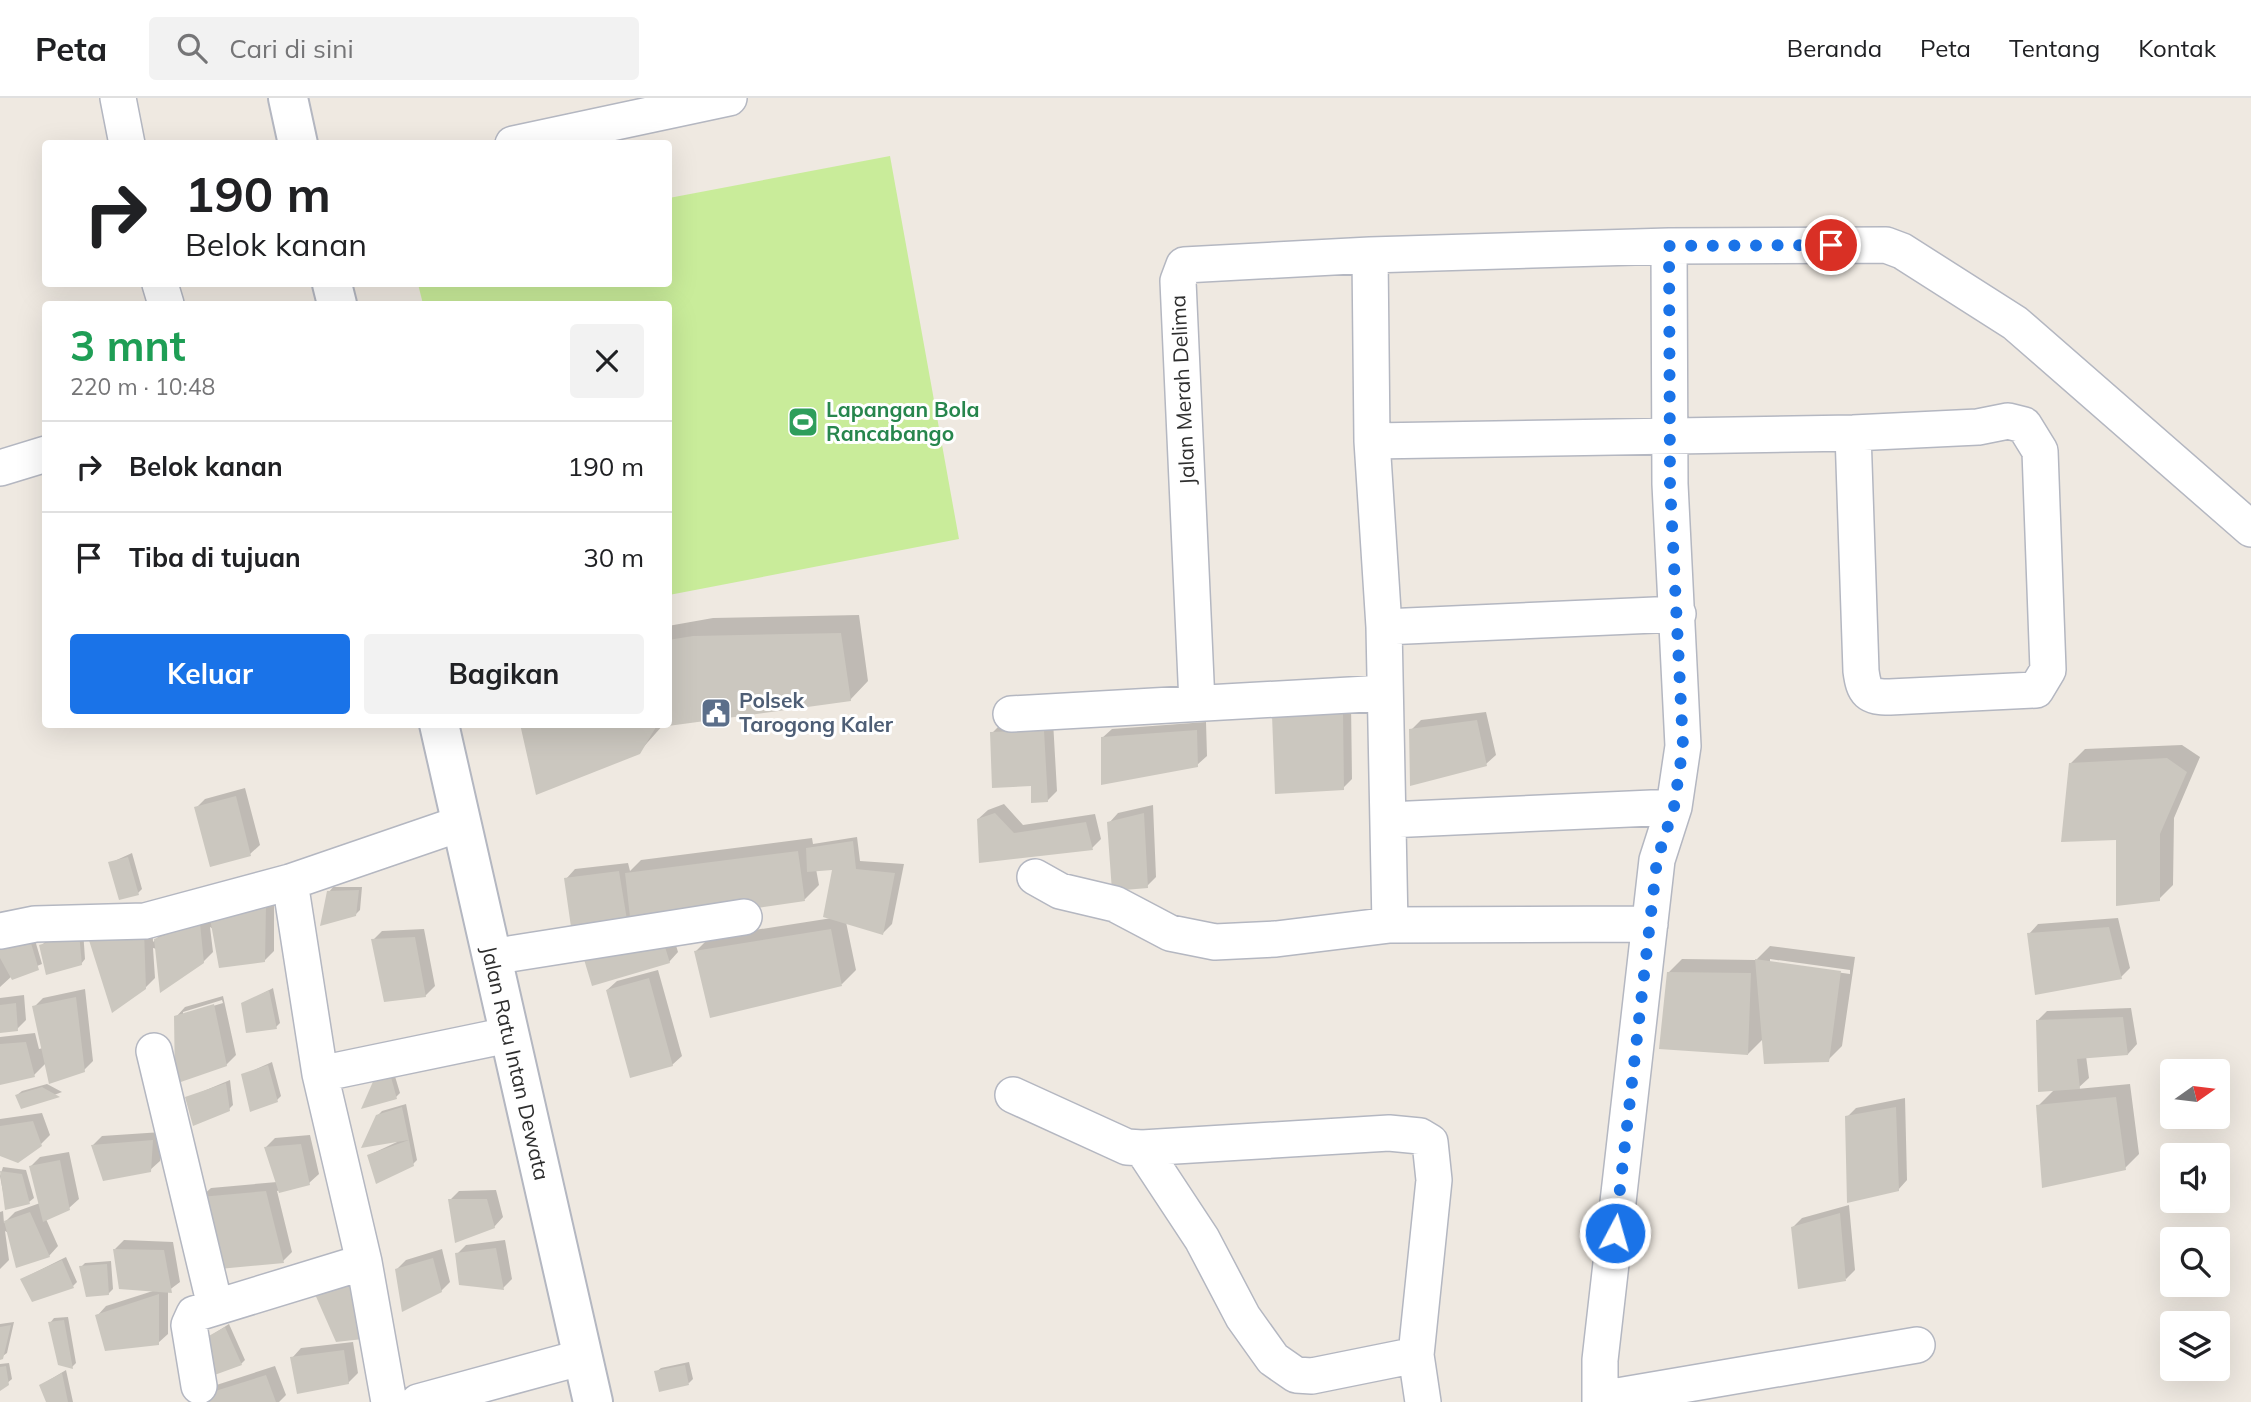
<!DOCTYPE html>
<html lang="id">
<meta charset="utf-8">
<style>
body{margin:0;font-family:Mulish,sans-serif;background:#f2f2f2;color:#202124;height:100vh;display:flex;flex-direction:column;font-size:26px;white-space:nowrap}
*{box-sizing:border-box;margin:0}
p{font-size:23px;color:#757577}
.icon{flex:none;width:38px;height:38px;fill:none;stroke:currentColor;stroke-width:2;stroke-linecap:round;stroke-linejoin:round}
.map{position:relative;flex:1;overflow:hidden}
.side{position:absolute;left:42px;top:203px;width:630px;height:427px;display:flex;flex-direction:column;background:#fff;border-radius:7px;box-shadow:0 7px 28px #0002}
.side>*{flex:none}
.hud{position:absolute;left:42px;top:42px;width:630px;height:147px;border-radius:7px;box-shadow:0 7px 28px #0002;background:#fff;color:#202124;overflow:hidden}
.needle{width:46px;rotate:76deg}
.buttons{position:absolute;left:2160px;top:961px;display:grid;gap:14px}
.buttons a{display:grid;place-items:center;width:70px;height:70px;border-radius:7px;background:#fff;box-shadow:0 7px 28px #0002;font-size:35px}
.pin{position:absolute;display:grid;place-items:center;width:60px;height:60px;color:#fff;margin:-30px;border:4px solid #fff;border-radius:50%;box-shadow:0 2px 7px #0007}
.me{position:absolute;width:77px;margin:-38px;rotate:6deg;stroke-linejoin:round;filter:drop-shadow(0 0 5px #0008)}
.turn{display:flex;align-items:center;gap:24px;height:147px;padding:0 28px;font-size:32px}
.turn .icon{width:91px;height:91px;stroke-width:2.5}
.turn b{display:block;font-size:49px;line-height:60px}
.round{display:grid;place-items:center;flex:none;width:74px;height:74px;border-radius:7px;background:#f2f2f2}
.summary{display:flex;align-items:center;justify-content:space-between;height:119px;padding:0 28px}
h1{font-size:42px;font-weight:700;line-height:52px;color:#1e9e55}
.cta{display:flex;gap:14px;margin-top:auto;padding:14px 28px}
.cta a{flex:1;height:80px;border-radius:7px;background:#1a73e8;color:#fff;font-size:28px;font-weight:700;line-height:80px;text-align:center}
.cta a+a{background:#f2f2f2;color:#202124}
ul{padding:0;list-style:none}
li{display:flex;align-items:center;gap:21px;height:91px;padding:0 28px;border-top:2px solid #e0e0e0}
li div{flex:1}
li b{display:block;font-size:26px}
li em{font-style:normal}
header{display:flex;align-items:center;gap:42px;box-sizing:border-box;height:98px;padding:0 35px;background:#fff;border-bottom:2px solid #e0e0e0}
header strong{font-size:33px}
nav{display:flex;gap:38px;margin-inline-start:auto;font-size:24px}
.search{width:490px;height:63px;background:#f2f2f2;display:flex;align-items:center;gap:18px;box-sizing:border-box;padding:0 24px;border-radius:7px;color:#757577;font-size:26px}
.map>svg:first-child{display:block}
.pitch{fill:#c9ec9a}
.shadow{fill:#0003;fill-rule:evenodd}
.building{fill:#cbc7bf}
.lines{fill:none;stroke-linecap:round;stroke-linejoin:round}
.street-casing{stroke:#b4b7c1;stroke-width:38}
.secondary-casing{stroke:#b4b7c1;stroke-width:42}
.street{stroke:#fff;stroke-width:35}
.secondary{stroke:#fff;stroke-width:38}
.route{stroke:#1a73e8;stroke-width:12;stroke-dasharray:0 21.6}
.labels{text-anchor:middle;stroke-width:6;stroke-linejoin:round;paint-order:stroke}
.street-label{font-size:21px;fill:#2e2e2e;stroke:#fff}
.leisure-label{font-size:21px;font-weight:bold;fill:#27864d;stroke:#fff;text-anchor:start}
.service-label{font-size:21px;font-weight:bold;fill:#4e5e75;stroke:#fff;text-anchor:start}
</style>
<header>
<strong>Peta</strong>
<div class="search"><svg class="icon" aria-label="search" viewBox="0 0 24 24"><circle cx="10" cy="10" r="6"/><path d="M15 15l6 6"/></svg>Cari di sini</div>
<nav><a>Beranda</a><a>Peta</a><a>Tentang</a><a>Kontak</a></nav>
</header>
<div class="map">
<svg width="2251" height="1304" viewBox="0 0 2251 1304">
<rect width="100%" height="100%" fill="#efe9e1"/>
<!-- pitch -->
<path class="pitch" d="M 890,58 L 959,441 L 669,497 L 668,206 L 423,206 L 418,186 L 668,186 L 669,100 Z"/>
<!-- shadow -->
<path class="shadow" d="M 859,517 L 868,583 L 850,602 L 668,626 L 668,528 L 713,520 Z
M 1351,605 L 1352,681 L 1343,690 L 1283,609 Z
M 1486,614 L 1496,657 L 1486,666 L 1411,632 L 1421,622 Z
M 1053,623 L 1057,693 L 1047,703 L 992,635 L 1001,626 Z
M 1206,624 L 1207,658 L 1197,667 L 1102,640 L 1112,631 Z
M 522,626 L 664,626 L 639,654 Z
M 2182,647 L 2200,659 L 2174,720 L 2173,787 L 2159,801 L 2071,665 L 2085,651 Z
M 245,690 L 260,747 L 250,756 L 196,710 L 205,701 Z
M 1004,706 L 1023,727 L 1095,716 L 1101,741 L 1092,750 L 981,763 L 978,721 L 988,712 Z
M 1153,707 L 1156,779 L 1147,788 L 1109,725 L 1118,715 Z
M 857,739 L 860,763 L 904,766 L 892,826 L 883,835 L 846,824 L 856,872 L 842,886 L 696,853 L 710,839 L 832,820 L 834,770 L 816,771 L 819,787 L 805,801 L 628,826 L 566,781 L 575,771 L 628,765 L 630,773 L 641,762 L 812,740 L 813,746 Z
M 132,755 L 142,791 L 138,795 L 110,765 Z
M 333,789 L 362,789 L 360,812 L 356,816 L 329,794 Z
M 274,799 L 274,853 L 264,863 L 210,829 L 213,854 L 203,864 L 153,850 L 155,880 L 145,890 L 89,837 L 152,822 L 153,844 L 165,832 Z
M 2118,820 L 2130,870 L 2121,879 L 2029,836 L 2038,826 Z
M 424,831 L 435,888 L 425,898 L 373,842 L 382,833 Z
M 671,831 L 678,854 L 669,864 L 593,886 Z
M 83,832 L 85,861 L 81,866 L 41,848 L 46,843 Z
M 35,842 L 42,866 L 12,878 L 0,889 L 0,849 Z
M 1770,848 L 1855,859 L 1842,948 L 1828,962 L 1764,940 L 1748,956 L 1668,875 L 1682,861 L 1756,862 ZM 1770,861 L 1850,872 L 1850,876 L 1770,865 Z
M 658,872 L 682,958 L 672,967 L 607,892 L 617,883 Z
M 273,890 L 280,925 L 276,929 L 243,906 Z
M 85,891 L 93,963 L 84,972 L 46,965 L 34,977 L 0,986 L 0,939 L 35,935 L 39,951 L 43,950 L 34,909 L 43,900 Z
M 24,897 L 26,922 L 17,931 L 0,933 L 0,900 Z
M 223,898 L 236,957 L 226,967 L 176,919 L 185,909 ZM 222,902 L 223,905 L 183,917 L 183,914 Z
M 2131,910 L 2137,946 L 2128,956 L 2086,958 L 2089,980 L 2077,991 L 2130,986 L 2139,1056 L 2125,1070 L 2038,1008 L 2055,991 L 2038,922 L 2047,913 Z
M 272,964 L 281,998 L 277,1002 L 243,977 Z
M 394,975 L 400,995 L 396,999 L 376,980 Z
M 230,982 L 233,1007 L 229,1011 L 187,1000 Z
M 47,986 L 62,994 L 22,1009 L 17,997 L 22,993 Z
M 1905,1000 L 1907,1082 L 1898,1092 L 1847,1019 L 1856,1010 Z
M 406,1006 L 417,1062 L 413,1066 L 369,1057 L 397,1044 L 377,1018 L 382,1013 Z
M 42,1015 L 50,1037 L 40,1047 L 0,1056 L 0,1021 Z
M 162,1034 L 160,1063 L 150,1072 L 93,1047 L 102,1038 Z
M 310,1037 L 319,1076 L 309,1085 L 277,1093 L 292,1154 L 283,1163 L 201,1099 L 211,1090 L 277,1084 L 266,1049 L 275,1040 Z
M 69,1054 L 79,1101 L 69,1110 L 46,1121 L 58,1148 L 49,1158 L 5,1133 L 9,1162 L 0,1171 L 0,1114 L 3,1113 L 4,1125 L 15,1114 L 40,1105 L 31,1068 L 40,1059 Z
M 3,1069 L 26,1072 L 34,1100 L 29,1104 L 6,1110 L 0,1078 Z
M 496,1092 L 503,1119 L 494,1129 L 450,1102 L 459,1093 Z
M 1849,1107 L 1855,1172 L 1846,1181 L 1793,1129 L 1802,1120 Z
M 124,1142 L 173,1144 L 180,1184 L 168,1193 L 168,1236 L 158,1245 L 97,1218 L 106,1208 L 156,1192 L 115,1151 Z
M 505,1142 L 512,1181 L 503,1190 L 457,1156 L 466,1147 Z
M 442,1151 L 450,1184 L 441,1193 L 397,1171 L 406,1162 Z
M 66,1159 L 77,1184 L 73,1188 L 22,1181 Z
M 111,1163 L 113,1191 L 108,1196 L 81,1169 L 85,1165 Z
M 68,1219 L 76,1265 L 72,1269 L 50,1225 L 54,1220 Z
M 14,1224 L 7,1255 L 0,1260 L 0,1226 Z
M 229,1226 L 245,1262 L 241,1266 L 207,1240 Z
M 353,1244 L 358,1275 L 348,1285 L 292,1260 L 301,1250 Z
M 689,1264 L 693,1281 L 689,1285 L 656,1274 L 661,1270 Z
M 9,1265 L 12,1281 L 0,1291 L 0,1266 Z
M 275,1268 L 286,1297 L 279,1304 L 196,1304 L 204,1291 Z
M 66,1272 L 73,1304 L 48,1304 L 41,1287 Z"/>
<!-- building -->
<path class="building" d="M 841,535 L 851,603 L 668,628 L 668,542 L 693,538 Z
M 1343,613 L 1344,692 L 1275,696 L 1272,617 Z
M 1477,622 L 1487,668 L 1410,688 L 1409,631 Z
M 520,626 L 665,626 L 665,628 L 656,629 L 640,656 L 536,697 Z
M 1044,632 L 1048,704 L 1031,705 L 1031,688 L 992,690 L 990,634 Z
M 1197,632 L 1198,669 L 1101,687 L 1101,639 Z
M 2167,660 L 2187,674 L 2160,736 L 2160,803 L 2116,808 L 2116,742 L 2061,744 L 2069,665 Z
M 236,698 L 251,758 L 210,769 L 194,709 Z
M 995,715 L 1014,735 L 1086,724 L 1093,752 L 979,765 L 977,721 Z
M 1144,715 L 1148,790 L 1112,793 L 1107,724 Z
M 853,743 L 856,771 L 895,775 L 883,837 L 823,819 L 832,772 L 807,774 L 806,750 Z
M 798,753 L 805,803 L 631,828 L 625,775 Z
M 128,759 L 139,797 L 119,802 L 108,764 Z
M 619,773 L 628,828 L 572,836 L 564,780 Z
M 359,792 L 356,818 L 320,828 L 327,793 Z
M 266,807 L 265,864 L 219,870 L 209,815 Z
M 200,825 L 204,865 L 160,895 L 154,841 Z
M 2109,829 L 2122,881 L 2035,897 L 2027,835 Z
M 144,831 L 146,891 L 112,915 L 87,836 Z
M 831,831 L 842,888 L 710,920 L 694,853 Z
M 79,835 L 82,867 L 46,877 L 39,847 Z
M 415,839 L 426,899 L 384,904 L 371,841 Z
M 662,839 L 670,865 L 592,888 L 583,858 Z
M 31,845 L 39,872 L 12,882 L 0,860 L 0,850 Z
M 1755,861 L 1841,873 L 1829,964 L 1764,966 Z
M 1667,874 L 1751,875 L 1748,957 L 1659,951 Z
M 649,880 L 673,968 L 630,980 L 606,892 Z
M 269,892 L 277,931 L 246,935 L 241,905 Z
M 76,899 L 85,974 L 49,986 L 32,908 Z
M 16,905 L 18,933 L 0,935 L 0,907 Z
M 214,906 L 227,968 L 175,986 L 174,918 Z
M 2123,919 L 2128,957 L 2077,961 L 2080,991 L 2038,994 L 2036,922 Z
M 26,944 L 35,979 L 0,987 L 0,946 Z
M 268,967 L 278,1004 L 250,1014 L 241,976 Z
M 375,979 L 391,979 L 397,1001 L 361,1011 Z
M 226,985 L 230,1013 L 193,1028 L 185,999 Z
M 42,989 L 60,999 L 21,1011 L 15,997 Z
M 2116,999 L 2126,1072 L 2042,1090 L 2036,1007 Z
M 402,1009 L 409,1042 L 361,1050 L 376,1017 Z
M 1896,1009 L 1899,1093 L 1847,1105 L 1845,1018 Z
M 33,1023 L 42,1048 L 18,1065 L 0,1058 L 0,1028 Z
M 153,1042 L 151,1074 L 103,1083 L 91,1047 Z
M 409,1042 L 414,1068 L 376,1086 L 367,1057 Z
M 301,1046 L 310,1087 L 279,1095 L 264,1049 Z
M 60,1062 L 70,1112 L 43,1124 L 29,1068 Z
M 0,1073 L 22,1076 L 30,1106 L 5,1112 Z
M 266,1093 L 284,1165 L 219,1171 L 200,1099 Z
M 448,1101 L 487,1101 L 495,1130 L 455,1145 Z
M 30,1114 L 50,1159 L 16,1170 L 4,1123 Z
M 1840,1115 L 1846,1183 L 1798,1191 L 1791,1129 Z
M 496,1150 L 504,1192 L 459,1187 L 455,1155 Z
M 113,1151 L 164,1152 L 172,1195 L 119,1191 Z
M 433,1160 L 442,1194 L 402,1214 L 395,1171 Z
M 62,1162 L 74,1190 L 32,1204 L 20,1181 Z
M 107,1166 L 109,1197 L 86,1199 L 79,1168 Z
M 349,1181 L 363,1241 L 336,1244 L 314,1194 Z
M 159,1196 L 159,1247 L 105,1253 L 95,1217 Z
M 64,1222 L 73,1271 L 58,1267 L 48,1224 Z
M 11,1227 L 3,1261 L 0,1262 L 0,1229 Z
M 225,1229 L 242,1267 L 209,1279 L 205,1240 Z
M 344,1252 L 349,1286 L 297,1296 L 290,1259 Z
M 685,1267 L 689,1287 L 659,1294 L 654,1273 Z
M 6,1268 L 9,1287 L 0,1293 L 0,1269 Z
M 62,1275 L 68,1304 L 46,1304 L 39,1287 Z
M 266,1277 L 276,1304 L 194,1304 L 193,1300 Z"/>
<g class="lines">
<!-- street casing -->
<g class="street-casing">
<path id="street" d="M 118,0 L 127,46
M 513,46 L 729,0
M 1370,157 L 1372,343 L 1384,529 L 1390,827 L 1650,826
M 160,186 L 166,206
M 1372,343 L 1853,335 L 1978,329 L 2008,323 L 2024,327 L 2040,353 L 2048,572 L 2036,592 L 1890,599 C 1868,599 1864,595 1861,573 L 1853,335
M 0,370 L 46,356
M 1384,529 L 1678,516
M 1197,605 L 1178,183 L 1184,167 L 1370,157 L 1669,148
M 1011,616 L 1385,595
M 1388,722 L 1674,709
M 1035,779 L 1060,793 L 1115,806 L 1170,835 L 1215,844 L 1276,841 L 1390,827
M 290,784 L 320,976 L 364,1164 L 389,1304
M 0,833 L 35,826 L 145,823 L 290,784 L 462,725
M 491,859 L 744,819
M 154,953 L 215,1208
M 320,976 L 508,937
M 1013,997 L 1127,1049 L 1142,1050 L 1202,1141 L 1243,1219 L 1273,1261 L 1296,1277 L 1312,1278 L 1416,1257
M 1142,1050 L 1389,1035 L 1420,1038 L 1430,1044 L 1434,1082 L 1416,1257 L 1423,1304
M 199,1288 L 189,1227 L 194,1216 L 364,1164
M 1600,1301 L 1917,1247
M 418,1304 L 583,1259
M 1600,1304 L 1600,1262 L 1657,762 L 1674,709 L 1683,648 L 1670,386 L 1669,148 L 1886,147 L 1902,153 L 2015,225 L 2251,431"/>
</g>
<!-- secondary casing -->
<g class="secondary-casing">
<path id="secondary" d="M 288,0 L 298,46
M 332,186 L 337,206
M 439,626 L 593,1304"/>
</g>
<!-- street -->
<use href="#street" class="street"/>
<!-- secondary -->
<use href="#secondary" class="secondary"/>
</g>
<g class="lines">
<!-- route -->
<path class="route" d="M 1615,1135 L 1657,762 L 1674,709 L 1683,648 L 1670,386 L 1669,148 L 1831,147"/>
</g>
<!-- icons -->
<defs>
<g id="stadium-square" transform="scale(1.575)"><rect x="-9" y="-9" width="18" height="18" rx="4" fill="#2e9e5b" stroke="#fff"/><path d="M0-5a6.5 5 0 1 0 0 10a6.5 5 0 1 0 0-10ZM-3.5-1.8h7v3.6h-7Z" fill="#fff"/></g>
<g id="civic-square" transform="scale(1.575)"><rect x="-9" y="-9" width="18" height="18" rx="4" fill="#5c6f8a" stroke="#fff"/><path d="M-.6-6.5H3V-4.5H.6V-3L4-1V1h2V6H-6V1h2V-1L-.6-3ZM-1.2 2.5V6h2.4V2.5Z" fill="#fff"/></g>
</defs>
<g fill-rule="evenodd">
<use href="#stadium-square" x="803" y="324"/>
<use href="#civic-square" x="716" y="615"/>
</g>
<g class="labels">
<!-- street labels -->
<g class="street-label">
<text transform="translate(1183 292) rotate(-93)" y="7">Jalan Merah Delima</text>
<text transform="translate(515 965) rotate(77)" y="7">Jalan Ratu Intan Dewata</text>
</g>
<!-- leisure labels -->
<g class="leisure-label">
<text x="826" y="319">Lapangan Bola<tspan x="826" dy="24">Rancabango</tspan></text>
</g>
<!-- service labels -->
<g class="service-label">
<text x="739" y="610">Polsek<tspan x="739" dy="24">Tarogong Kaler</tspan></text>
</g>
</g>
</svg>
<div class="buttons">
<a><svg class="needle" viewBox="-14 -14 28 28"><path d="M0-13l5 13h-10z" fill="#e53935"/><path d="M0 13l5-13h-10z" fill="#757577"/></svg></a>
<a><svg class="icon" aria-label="sound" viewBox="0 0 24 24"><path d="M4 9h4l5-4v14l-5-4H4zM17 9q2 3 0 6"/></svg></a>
<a><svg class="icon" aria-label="search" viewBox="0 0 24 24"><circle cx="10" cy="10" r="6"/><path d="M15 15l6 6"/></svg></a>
<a><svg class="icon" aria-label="layers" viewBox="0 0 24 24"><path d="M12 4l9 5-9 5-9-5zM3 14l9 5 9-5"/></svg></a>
</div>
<div class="pin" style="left:1831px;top:147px;background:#d93025"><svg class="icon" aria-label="arrive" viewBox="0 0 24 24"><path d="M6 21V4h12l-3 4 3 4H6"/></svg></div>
<svg class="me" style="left:1615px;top:1135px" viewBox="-20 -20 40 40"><circle r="17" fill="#1a73e8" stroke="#fff" stroke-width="3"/><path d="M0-11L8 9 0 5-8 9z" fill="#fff"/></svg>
<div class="hud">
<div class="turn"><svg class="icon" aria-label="right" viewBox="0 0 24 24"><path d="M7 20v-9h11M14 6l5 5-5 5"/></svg><div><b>190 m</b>Belok kanan</div></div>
</div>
<section class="side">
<div class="summary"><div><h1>3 mnt</h1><p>220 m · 10:48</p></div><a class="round"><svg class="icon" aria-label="close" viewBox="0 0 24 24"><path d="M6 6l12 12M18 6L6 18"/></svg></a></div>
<ul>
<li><svg class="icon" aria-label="right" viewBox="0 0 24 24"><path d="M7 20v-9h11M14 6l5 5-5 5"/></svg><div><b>Belok kanan</b></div><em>190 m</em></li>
<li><svg class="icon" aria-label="arrive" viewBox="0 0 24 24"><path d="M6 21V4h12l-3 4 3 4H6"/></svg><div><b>Tiba di tujuan</b></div><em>30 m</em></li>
</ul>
<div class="cta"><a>Keluar</a><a>Bagikan</a></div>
</section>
</div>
